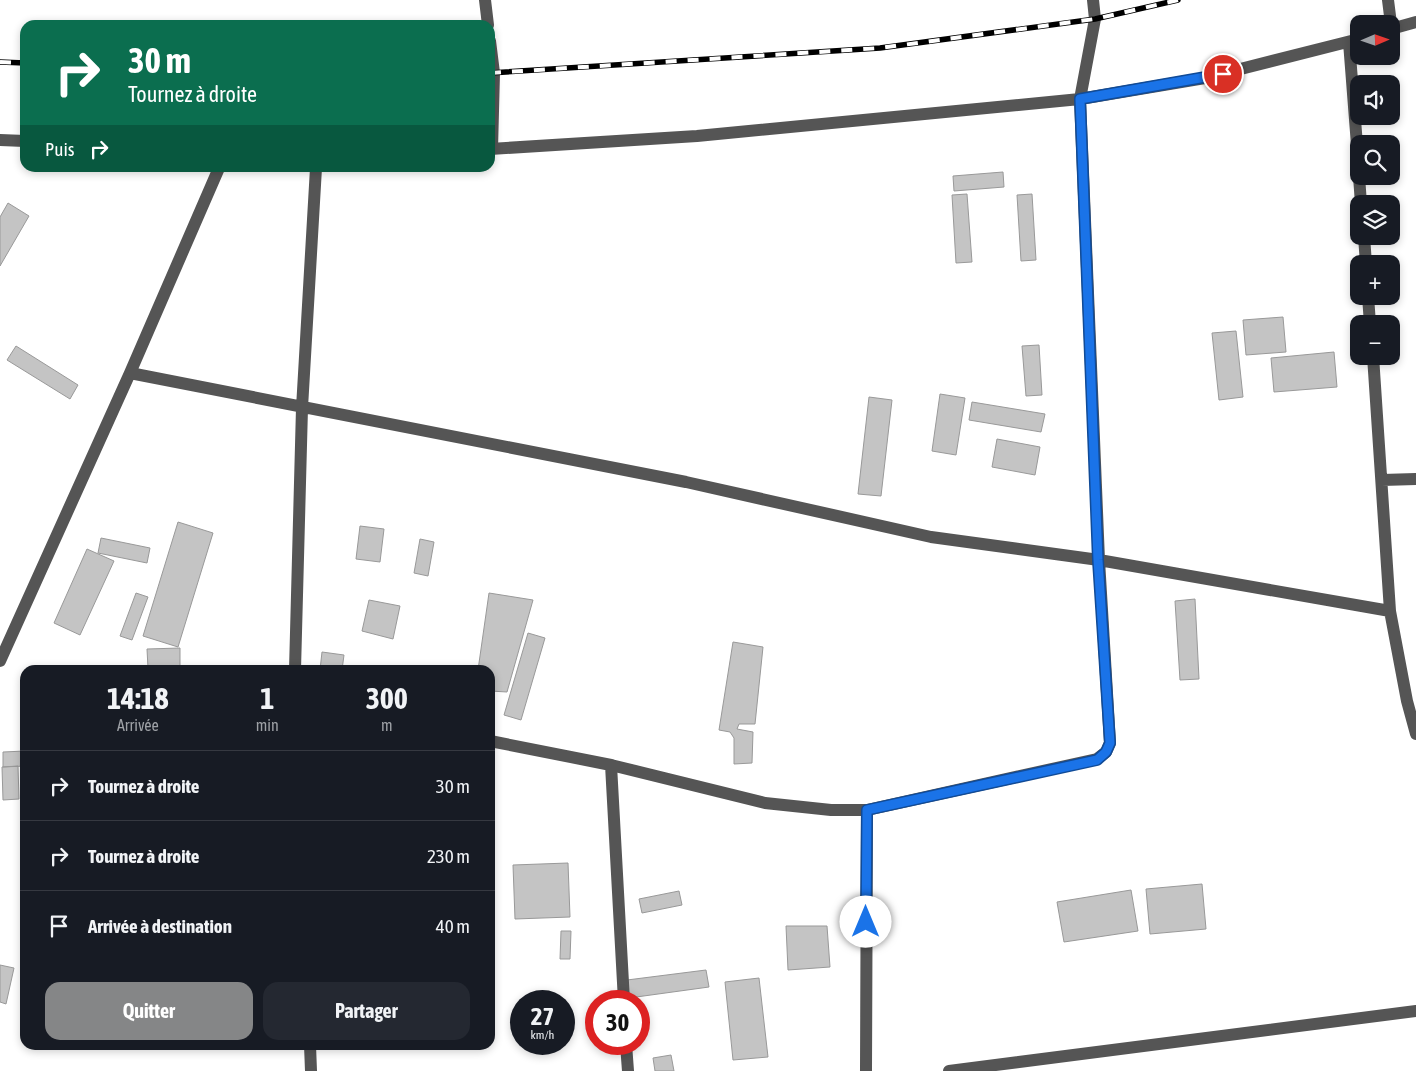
<!DOCTYPE html>
<html lang="fr">
<meta charset="utf-8">
<style>
body{margin:0;font-family:"Asap Condensed",sans-serif;background:#242831;color:#f1f3f6;height:100vh;display:flex;flex-direction:column;font-size:19px;white-space:nowrap}
*{box-sizing:border-box;margin:0}
p{font-size:16px;color:#9ea1a6}
.icon{flex:none;width:28px;height:28px;fill:none;stroke:currentColor;stroke-width:2;stroke-linecap:round;stroke-linejoin:round}
.map{position:relative;flex:1;overflow:hidden}
.drawer{position:absolute;left:20px;top:665px;width:475px;height:385px;display:flex;flex-direction:column;background:#171b24;border-radius:15px;box-shadow:0 2px 8px #0003}
.drawer>*{flex:none}
.top-card{position:absolute;left:20px;top:20px;width:475px;height:152px;border-radius:15px;box-shadow:0 2px 8px #0003;background:#0b6e4f;color:#fff;overflow:hidden}
.needle{width:32px;rotate:88deg}
.fabs{position:absolute;left:1350px;top:15px;display:grid;gap:10px}
.fabs a{display:grid;place-items:center;width:50px;height:50px;border-radius:10px;background:#171b24;box-shadow:0 2px 8px #0003;font-size:25px}
.speed{position:absolute;left:510px;top:990px;display:flex;gap:10px;font-size:25px;font-weight:700;text-align:center}
.speed>*{display:grid;place-content:center;width:65px;height:65px;border-radius:50%;background:#171b24;box-shadow:0 2px 8px #0003;line-height:1}
.speed small{font-size:12px;font-weight:400}
.speed .limit{border:8px solid #d22;background:#fff;color:#111}
.pin{position:absolute;display:grid;place-items:center;width:42px;height:42px;color:#fff;margin:-21px;border:2px solid #fff;border-radius:50%;box-shadow:0 1px 5px #0007}
.me{position:absolute;width:55px;margin:-28px;rotate:0deg;stroke-linejoin:round;filter:drop-shadow(0 0 4px #0008)}
.turn{display:flex;align-items:center;gap:18px;height:105px;padding:0 25px;font-size:22px}
.turn .icon{width:65px;height:65px;stroke-width:2.5}
.turn b{display:block;font-size:35px;line-height:42px}
.then{display:flex;align-items:center;height:48px;padding:0 25px;background:#0003;gap:10px;font-size:19px}
.eta{display:flex;justify-content:space-evenly;align-items:center;height:85px;text-align:center}
.eta b{font-size:30px;font-weight:700;line-height:35px}
.button{display:flex;gap:10px;margin-top:auto;padding:10px 25px}
.button a{flex:1;height:58px;border-radius:15px;background:#858687;color:#fff;font-size:20px;font-weight:700;line-height:58px;text-align:center}
.button a+a{background:#242831;color:#f1f3f6}
ul{padding:0;list-style:none}
li{display:flex;align-items:center;gap:15px;height:70px;padding:0 25px;border-top:1px solid #363941}
li div{flex:1}
li b{display:block;font-size:19px}
li em{font-style:normal}
.map>svg:first-child{display:block}
.building{fill:#c4c4c4;stroke:#999}
.lines{fill:none;stroke-linecap:round;stroke-linejoin:round}
.minor{stroke:#555;stroke-width:12}
.rail-casing{stroke:#000;stroke-width:5.5}
.rail{stroke:#fff;stroke-width:4;stroke-dasharray:11;stroke-linecap:butt}
.route-casing{stroke:#114b97;stroke-width:12}
.route{stroke:#1a73e8;stroke-width:9}
</style>
<div class="map">
<svg width="1416" height="1071" viewBox="0 0 1416 1071">
<rect width="100%" height="100%" fill="#fff"/>
<!-- building -->
<path class="building" d="M 1003,172 L 1004,187 L 954,191 L 953,176 Z
M 967,194 L 972,262 L 956,263 L 952,195 Z
M 1032,194 L 1036,260 L 1021,261 L 1017,195 Z
M 8,203 L 29,216 L 0,266 L 0,217 Z
M 1283,317 L 1286,352 L 1246,355 L 1243,320 Z
M 1236,331 L 1243,397 L 1219,400 L 1212,333 Z
M 1039,345 L 1042,395 L 1026,396 L 1022,346 Z
M 16,346 L 78,385 L 70,399 L 7,360 Z
M 1334,352 L 1337,387 L 1274,392 L 1271,358 Z
M 940,394 L 965,398 L 956,455 L 932,451 Z
M 869,397 L 892,400 L 881,496 L 858,494 Z
M 972,402 L 1045,414 L 1041,432 L 969,420 Z
M 997,439 L 1040,447 L 1035,475 L 992,467 Z
M 178,522 L 213,533 L 178,647 L 143,636 Z
M 360,526 L 384,529 L 380,562 L 356,559 Z
M 101,538 L 150,548 L 147,563 L 98,553 Z
M 420,539 L 434,542 L 428,576 L 414,573 Z
M 87,549 L 114,561 L 80,635 L 54,623 Z
M 136,593 L 148,597 L 132,640 L 120,636 Z
M 489,593 L 533,600 L 507,692 L 490,691 L 490,670 L 478,670 Z
M 1195,599 L 1199,679 L 1180,680 L 1175,601 Z
M 369,600 L 400,606 L 393,639 L 362,631 Z
M 528,633 L 545,638 L 521,720 L 504,715 Z
M 733,642 L 763,647 L 755,724 L 739,724 L 737,729 L 753,732 L 752,763 L 734,764 L 734,738 L 730,732 L 719,730 Z
M 180,648 L 180,666 L 148,668 L 147,649 Z
M 322,652 L 344,655 L 342,670 L 320,670 Z
M 25,751 L 25,766 L 3,767 L 3,752 Z
M 18,766 L 19,799 L 3,800 L 2,767 Z
M 568,863 L 570,917 L 515,919 L 513,865 Z
M 1202,884 L 1206,929 L 1150,934 L 1146,889 Z
M 1131,890 L 1138,931 L 1064,942 L 1057,902 Z
M 679,891 L 682,905 L 642,913 L 639,899 Z
M 786,926 L 827,926 L 830,967 L 788,970 Z
M 561,931 L 571,931 L 570,959 L 560,959 Z
M 0,965 L 14,968 L 6,1004 L 0,1002 Z
M 706,970 L 709,987 L 629,998 L 627,980 Z
M 759,978 L 768,1057 L 733,1060 L 725,982 Z
M 671,1055 L 674,1071 L 655,1071 L 653,1058 Z"/>
<g class="lines">
<!-- minor -->
<path class="minor" d="M 485,0 L 488,25
M 1388,0 L 1391,24
M 1391,29 L 1416,22
M 490,41 L 494,73 L 492,149
M 1349,42 L 1359,171
M 0,140 L 25,141
M 490,149 L 697,136 L 1080,99 L 1205,78 L 1359,39
M 1359,176 L 1361,204
M 1364,236 L 1366,264
M 1368,296 L 1370,324
M 1373,356 L 1390,611 L 1407,701 L 1416,734
M 130,373 L 686,482 L 931,537 L 1099,560 L 1390,611
M 1382,480 L 1416,479
M 0,661 L 130,373 L 219,168
M 295,670 L 302,408 L 316,168
M 490,741 L 611,765 L 624,1001
M 611,765 L 765,803 L 831,810 L 867,810 L 1097,759 L 1106,752 L 1110,743 L 1099,560 L 1080,99 L 1095,19 L 1093,0
M 626,1044 L 628,1071
M 310,1045 L 311,1071
M 866,1071 L 867,810
M 949,1071 L 1416,1011"/>
<!-- rail casing -->
<g class="rail-casing">
<path id="rail" d="M 0,62 L 25,63
M 490,73 L 880,48 L 1095,19 L 1178,0"/>
</g>
<!-- rail -->
<use href="#rail" class="rail"/>
</g>
<g class="lines">
<!-- route casing -->
<g class="route-casing">
<path id="route" d="M 866,922 L 867,810 L 1097,760 L 1106,752 L 1110,743 L 1098,560 L 1080,99 L 1223,74"/>
</g>
<!-- route -->
<use href="#route" class="route"/>
</g>
</svg>
<div class="fabs">
<a><svg class="needle" viewBox="-14 -14 28 28"><path d="M0-13l5 13h-10z" fill="#e53935"/><path d="M0 13l5-13h-10z" fill="#9ea1a6"/></svg></a>
<a><svg class="icon" aria-label="sound" viewBox="0 0 24 24"><path d="M4 9h4l5-4v14l-5-4H4zM17 9q2 3 0 6"/></svg></a>
<a><svg class="icon" aria-label="search" viewBox="0 0 24 24"><circle cx="10" cy="10" r="6"/><path d="M15 15l6 6"/></svg></a>
<a><svg class="icon" aria-label="layers" viewBox="0 0 24 24"><path d="M12 4l9 5-9 5-9-5zM3 14l9 5 9-5"/></svg></a>
<a>+</a>
<a>−</a>
</div>
<div class="speed"><div>27<small>km/h</small></div><div class="limit">30</div></div>
<div class="pin" style="left:1223px;top:74px;background:#d93025"><svg class="icon" aria-label="arrive" viewBox="0 0 24 24"><path d="M6 21V4h12l-3 4 3 4H6"/></svg></div>
<svg class="me" style="left:866px;top:922px" viewBox="-20 -20 40 40"><circle r="19" fill="#fff"/><path d="M0-13L10 11 0 6-10 11z" fill="#1a73e8"/></svg>
<div class="top-card">
<div class="turn"><svg class="icon" aria-label="right" viewBox="0 0 24 24"><path d="M7 20v-9h11M14 6l5 5-5 5"/></svg><div><b>30 m</b>Tournez à droite</div></div>
<div class="then">Puis<svg class="icon" aria-label="right" viewBox="0 0 24 24"><path d="M7 20v-9h11M14 6l5 5-5 5"/></svg></div>
</div>
<section class="drawer">
<div class="eta">
<div><b>14:18</b><p>Arrivée</p></div>
<div><b>1</b><p>min</p></div>
<div><b>300</b><p>m</p></div>
</div>
<ul>
<li><svg class="icon" aria-label="right" viewBox="0 0 24 24"><path d="M7 20v-9h11M14 6l5 5-5 5"/></svg><div><b>Tournez à droite</b></div><em>30 m</em></li>
<li><svg class="icon" aria-label="right" viewBox="0 0 24 24"><path d="M7 20v-9h11M14 6l5 5-5 5"/></svg><div><b>Tournez à droite</b></div><em>230 m</em></li>
<li><svg class="icon" aria-label="arrive" viewBox="0 0 24 24"><path d="M6 21V4h12l-3 4 3 4H6"/></svg><div><b>Arrivée à destination</b></div><em>40 m</em></li>
</ul>
<div class="button"><a>Quitter</a><a>Partager</a></div>
</section>
</div>
